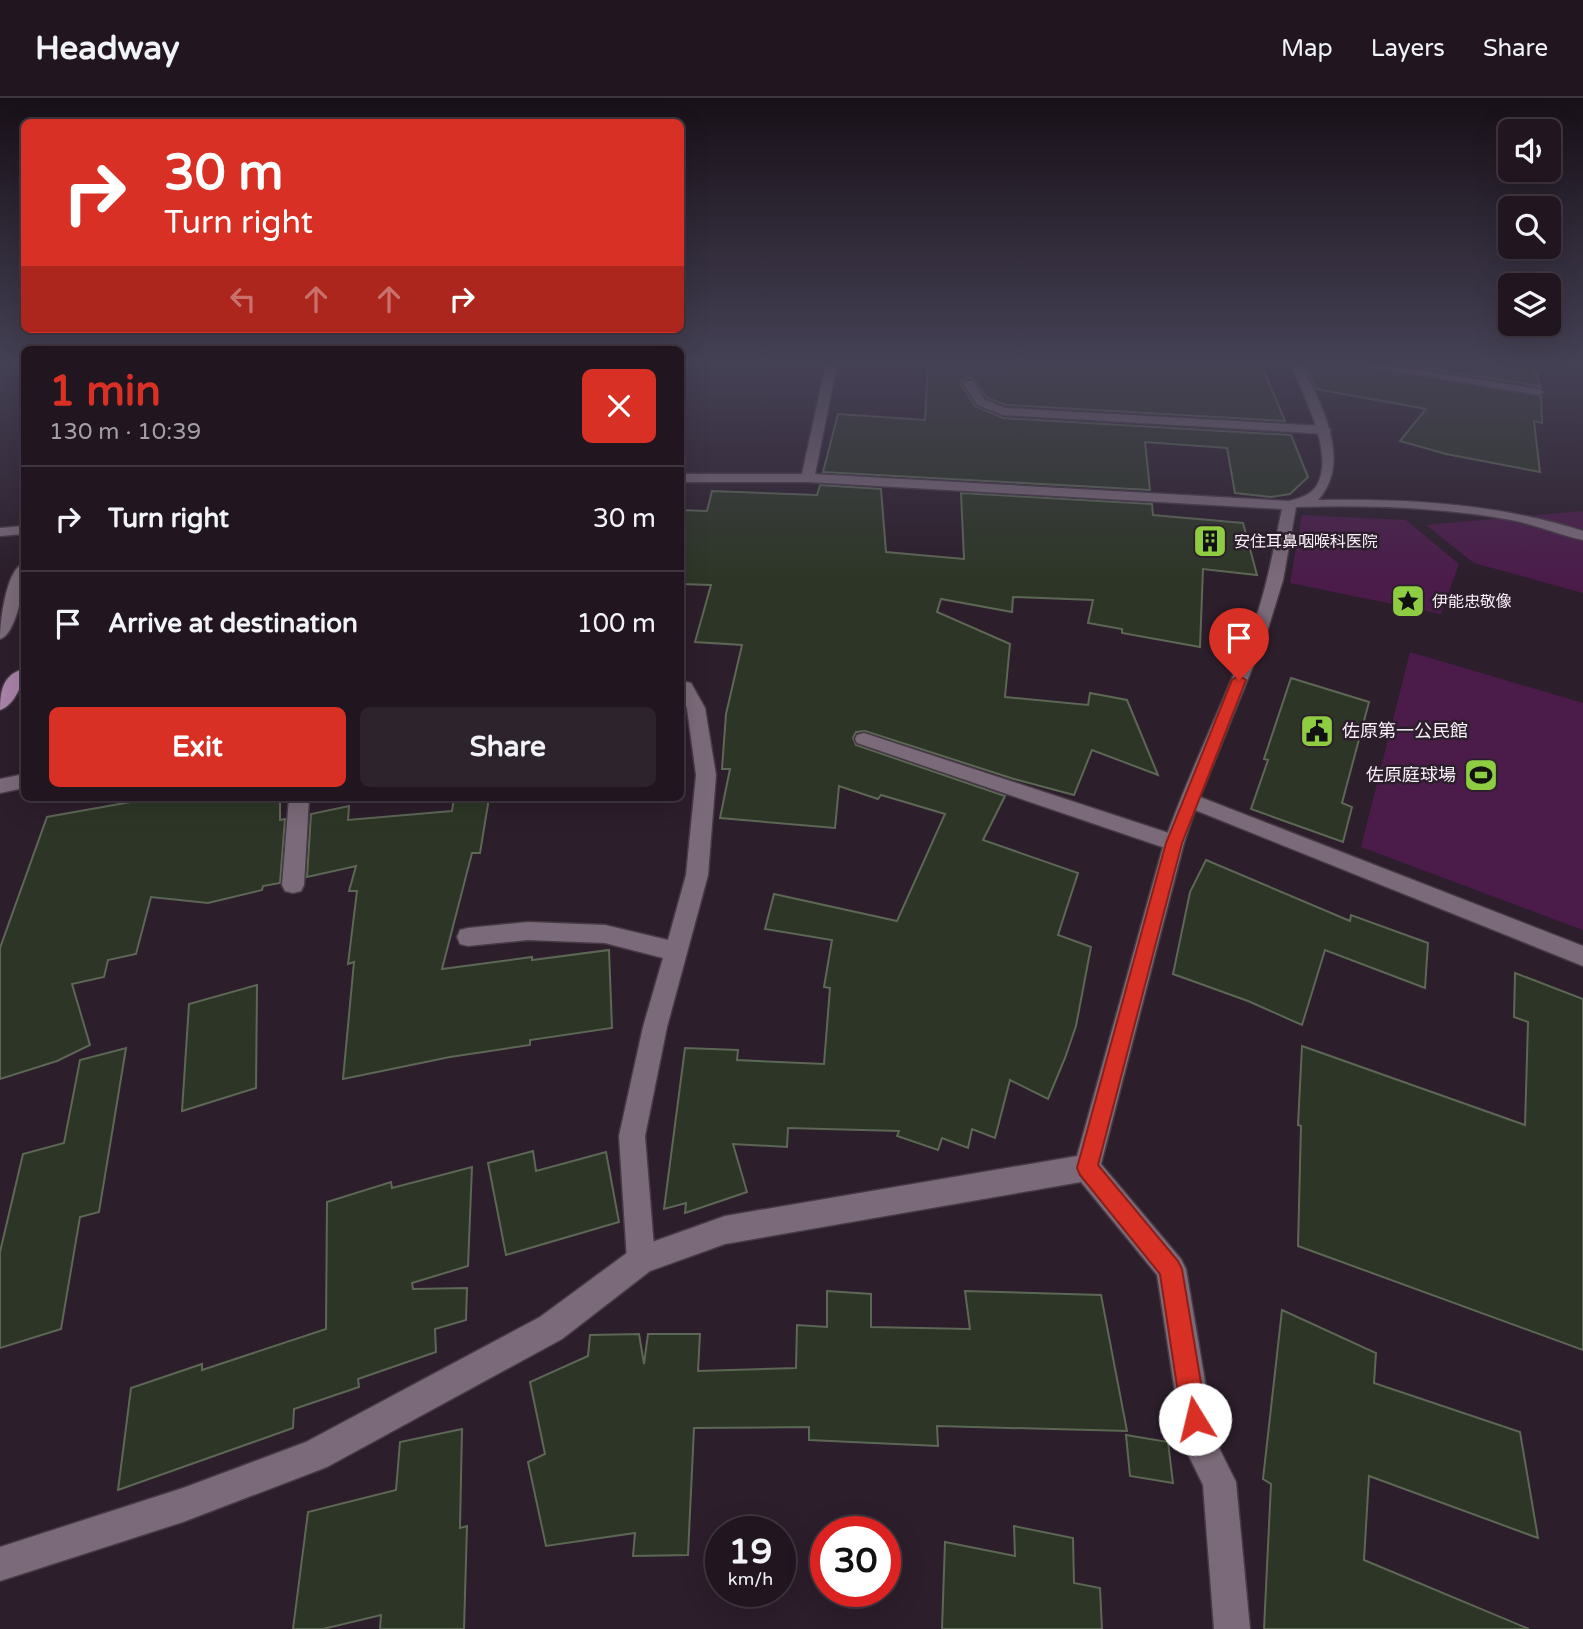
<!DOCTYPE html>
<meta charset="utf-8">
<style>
body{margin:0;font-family:"Varela Round","Noto Sans JP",sans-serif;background:#2d232d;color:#f1f3f6;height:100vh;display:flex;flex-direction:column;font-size:26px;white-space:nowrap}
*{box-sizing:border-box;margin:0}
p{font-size:23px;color:#a29fa5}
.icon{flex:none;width:38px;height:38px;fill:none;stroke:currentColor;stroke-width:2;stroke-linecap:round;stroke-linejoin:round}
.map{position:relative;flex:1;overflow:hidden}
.drawer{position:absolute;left:21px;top:248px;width:663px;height:455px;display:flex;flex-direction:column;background:#211620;border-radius:10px;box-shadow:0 7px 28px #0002,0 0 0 2px #3e353e}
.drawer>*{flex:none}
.hud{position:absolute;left:21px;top:21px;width:663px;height:214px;border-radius:10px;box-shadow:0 7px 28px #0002,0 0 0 2px #3e353e;background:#d93025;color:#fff;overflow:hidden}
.fabs{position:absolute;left:1498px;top:21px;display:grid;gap:14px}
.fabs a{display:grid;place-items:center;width:63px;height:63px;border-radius:10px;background:#211620;box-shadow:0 7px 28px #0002,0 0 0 2px #3e353e;font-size:35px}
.speed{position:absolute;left:705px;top:1418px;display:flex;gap:14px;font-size:35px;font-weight:700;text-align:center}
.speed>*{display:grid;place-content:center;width:91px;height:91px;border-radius:50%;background:#211620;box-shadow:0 7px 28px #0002,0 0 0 2px #3e353e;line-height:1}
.speed small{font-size:18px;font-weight:400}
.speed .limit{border:10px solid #d22;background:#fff;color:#111}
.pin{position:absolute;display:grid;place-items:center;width:60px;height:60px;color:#fff;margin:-72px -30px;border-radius:50% 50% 50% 0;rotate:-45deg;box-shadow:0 0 7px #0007}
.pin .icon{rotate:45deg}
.me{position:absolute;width:77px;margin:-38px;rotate:351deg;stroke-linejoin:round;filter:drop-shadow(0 0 5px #0008)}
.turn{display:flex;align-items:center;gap:24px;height:147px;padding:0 28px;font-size:32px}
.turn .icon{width:91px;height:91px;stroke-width:2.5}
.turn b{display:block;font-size:49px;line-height:60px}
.lanes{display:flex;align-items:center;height:66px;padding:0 28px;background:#0003;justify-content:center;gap:35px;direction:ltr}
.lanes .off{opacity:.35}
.round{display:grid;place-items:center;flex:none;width:74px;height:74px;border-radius:10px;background:#2d232d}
.overview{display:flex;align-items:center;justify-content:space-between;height:119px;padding:0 28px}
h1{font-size:42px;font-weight:700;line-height:52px;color:#d93025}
.primary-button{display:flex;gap:14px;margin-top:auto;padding:14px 28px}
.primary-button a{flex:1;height:80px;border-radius:10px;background:#d93025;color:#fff;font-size:28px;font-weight:700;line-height:80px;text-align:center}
.primary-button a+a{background:#2d232d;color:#f1f3f6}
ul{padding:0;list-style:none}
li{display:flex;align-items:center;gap:21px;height:105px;padding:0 28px;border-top:2px solid #3e353e}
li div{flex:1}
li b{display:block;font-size:26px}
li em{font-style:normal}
header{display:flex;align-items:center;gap:42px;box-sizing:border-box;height:98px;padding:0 35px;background:#211620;border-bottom:2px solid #3e353e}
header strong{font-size:33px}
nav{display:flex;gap:38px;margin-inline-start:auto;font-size:24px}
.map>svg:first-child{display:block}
.green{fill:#4b1c4a}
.building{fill:#2d3626;stroke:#5d6755;stroke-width:2}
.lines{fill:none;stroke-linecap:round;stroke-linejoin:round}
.service-casing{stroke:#463b45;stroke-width:3}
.pedestrian-casing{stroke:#463b45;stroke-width:3}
.minor-casing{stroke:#463b45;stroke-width:3}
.primary-casing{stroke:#463b45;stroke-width:3}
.service{fill:#7b6a79;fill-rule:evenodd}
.pedestrian{fill:#7b6a79;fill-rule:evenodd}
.minor{fill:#7b6a79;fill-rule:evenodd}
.primary{fill:#a982a7;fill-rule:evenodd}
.route{fill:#d93025;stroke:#8d1f18;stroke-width:2}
.labels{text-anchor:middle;stroke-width:5;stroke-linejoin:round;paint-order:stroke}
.far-poi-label{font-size:16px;fill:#f8eff8;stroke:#2c1e2b;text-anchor:start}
.poi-label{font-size:18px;fill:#f8eff8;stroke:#2c1e2b;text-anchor:start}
</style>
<header>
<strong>Headway</strong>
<nav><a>Map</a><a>Layers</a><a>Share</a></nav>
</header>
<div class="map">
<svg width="1583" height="1531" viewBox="0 0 1583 1531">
<rect width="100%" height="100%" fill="#2c1e2b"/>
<!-- green -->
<path class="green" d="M 1583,413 L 1583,495 L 1474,465 L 1426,427 Z
M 1302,417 L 1406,422 L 1459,466 L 1441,516 L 1290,485 Z
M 1410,554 L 1583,605 L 1583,832 L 1361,749 Z"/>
<!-- building -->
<path class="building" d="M 928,266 L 1261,266 L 1285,323 L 1006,307 L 987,300 L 973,280 L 965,280 L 960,285 L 975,308 L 1003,320 L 1291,337 L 1308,379 L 1290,396 L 1271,399 L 1235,395 L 1227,350 L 1145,344 L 1150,392 L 823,374 L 838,316 L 925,322 Z
M 1304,266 L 1350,266 L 1541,298 L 1542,325 L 1534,323 L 1540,374 L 1446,356 L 1400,343 L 1426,311 L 1316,291 Z
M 1400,266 L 1533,266 L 1541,290 L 1538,288 Z
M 820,387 L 881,391 L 886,454 L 964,461 L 961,395 L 1152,406 L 1153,417 L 1243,425 L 1257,477 L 1203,471 L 1200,549 L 1122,535 L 1122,531 L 1088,525 L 1093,502 L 1013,499 L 1012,514 L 941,501 L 937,514 L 1010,546 L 1005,599 L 1088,607 L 1090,595 L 1127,602 L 1158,677 L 1092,652 L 1074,697 L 1014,681 L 865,633 L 856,634 L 853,640 L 856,647 L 1005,698 L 983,742 L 1078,775 L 1058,837 L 1091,849 L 1076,928 L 1065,960 L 1048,1001 L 1010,982 L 995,1040 L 972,1031 L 968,1050 L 942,1040 L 938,1052 L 897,1038 L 899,1033 L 788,1030 L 787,1049 L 733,1046 L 747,1094 L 685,1115 L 686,1105 L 664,1111 L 685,950 L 738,952 L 737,962 L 824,966 L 830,890 L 824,889 L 832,842 L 765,831 L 774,796 L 897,823 L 945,716 L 881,697 L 878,701 L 839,688 L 835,730 L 720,720 L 730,671 L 722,671 L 726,616 L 742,547 L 695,544 L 711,487 L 681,486 L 681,412 L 707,413 L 712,393 L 817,397 Z
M 1291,580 L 1369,604 L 1342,705 L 1352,709 L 1343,744 L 1251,711 L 1268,662 L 1264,661 Z
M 153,700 L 280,700 L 280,722 L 285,721 L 280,785 L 263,788 L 262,792 L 208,805 L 151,799 L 136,856 L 108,862 L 104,879 L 72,886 L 90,947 L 57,963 L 0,981 L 0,850 L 47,719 Z
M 454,700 L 489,700 L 480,755 L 472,755 L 442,871 L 532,859 L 532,862 L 609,852 L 612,930 L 530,942 L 530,947 L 450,959 L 343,981 L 354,864 L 348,866 L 357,793 L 349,793 L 356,768 L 307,779 L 311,716 L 349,708 L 348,722 L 452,713 Z
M 1206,762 L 1350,823 L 1351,817 L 1428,845 L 1425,890 L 1325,852 L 1302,927 L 1248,903 L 1173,876 L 1190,794 Z
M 1515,875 L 1583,901 L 1583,1252 L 1298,1148 L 1301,1028 L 1298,1027 L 1302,948 L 1525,1027 L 1528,924 L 1514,919 Z
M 257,887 L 256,990 L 182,1013 L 189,906 Z
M 126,950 L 99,1114 L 80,1119 L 61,1231 L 0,1250 L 0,1154 L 23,1056 L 64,1045 L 80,962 Z
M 533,1053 L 536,1073 L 606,1054 L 619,1124 L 506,1157 L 488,1065 Z
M 472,1069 L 468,1168 L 412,1185 L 413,1191 L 467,1190 L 466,1222 L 435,1231 L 436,1254 L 358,1281 L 359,1289 L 294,1311 L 293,1330 L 118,1392 L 131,1290 L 202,1266 L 202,1272 L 326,1231 L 327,1104 L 391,1084 L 392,1090 Z
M 827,1193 L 871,1196 L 871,1229 L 970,1231 L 965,1193 L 1101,1197 L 1127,1333 L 937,1328 L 938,1348 L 809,1342 L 809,1329 L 694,1330 L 688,1457 L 633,1458 L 635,1435 L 546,1448 L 528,1364 L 545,1356 L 530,1284 L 588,1258 L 590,1237 L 639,1236 L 644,1266 L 648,1236 L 700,1236 L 698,1273 L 796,1270 L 797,1227 L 827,1229 Z
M 1282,1212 L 1376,1255 L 1374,1285 L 1520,1334 L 1538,1440 L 1369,1378 L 1364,1462 L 1529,1531 L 1264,1531 L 1271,1386 L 1263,1381 Z
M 462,1331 L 460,1430 L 467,1428 L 464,1531 L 380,1531 L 381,1517 L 323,1531 L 293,1531 L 308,1414 L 396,1392 L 400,1344 Z
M 1126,1337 L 1168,1344 L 1173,1385 L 1130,1378 Z
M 1014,1428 L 1073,1440 L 1074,1485 L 1100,1490 L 1102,1531 L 942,1531 L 945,1444 L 1015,1458 Z"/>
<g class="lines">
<!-- service casing -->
<g class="service-casing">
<path id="service" d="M 1352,266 L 1381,266 L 1538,291 L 1544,294 L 1538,297 Z
M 965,283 L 973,283 L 985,302 L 1005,310 L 1325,328 L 1331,332 L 1325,336 L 1003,317 L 977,307 L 963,285 Z
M 864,635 L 1181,739 L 1184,745 L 1181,751 L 1174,753 L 857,645 L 855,641 L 857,637 Z
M 289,700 L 309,700 L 304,787 L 301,793 L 293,795 L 285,793 L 282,787 Z"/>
</g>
<!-- pedestrian casing -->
<g class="pedestrian-casing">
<path id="pedestrian" d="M 681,583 L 691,585 L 705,610 L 716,677 L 708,777 L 667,929 L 645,1038 L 655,1162 L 651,1172 L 641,1176 L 631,1172 L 627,1162 L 619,1038 L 643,929 L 663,860 L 605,845 L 528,842 L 468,848 L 460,846 L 457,839 L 460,832 L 468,830 L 528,824 L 605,827 L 668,842 L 686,777 L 696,677 L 687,610 L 681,598 Z
M 24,676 L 24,690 L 0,695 L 0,681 Z"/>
</g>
<!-- minor casing -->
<g class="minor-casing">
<path id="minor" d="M 826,266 L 837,266 L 815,376 L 1289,403 C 1300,400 1311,397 1317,387 C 1335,356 1303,295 1290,266 L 1301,266 C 1321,306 1353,363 1318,402 C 1408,401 1496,405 1583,433 L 1583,442 C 1560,437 1539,428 1516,423 C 1445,409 1367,407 1296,409 L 1283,482 L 1267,534 L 1200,699 L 1583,848 L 1583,868 L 1195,712 L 1184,745 L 1101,1066 L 1181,1161 L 1186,1171 L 1215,1342 L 1236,1384 L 1250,1531 L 1214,1531 L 1203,1387 L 1183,1346 L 1157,1177 L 1081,1084 L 725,1146 L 650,1173 L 562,1241 L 327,1369 L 183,1424 L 0,1483 L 0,1449 L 183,1390 L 306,1344 L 540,1219 L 631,1152 L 641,1148 L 725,1118 L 1077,1058 L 1164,745 C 1189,674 1223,606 1250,536 C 1266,496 1273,453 1282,411 L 808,384 L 681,384 L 681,376 L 802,376 Z
M 24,428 L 24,436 L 0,438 L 0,430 Z
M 24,465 C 26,481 17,537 0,541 C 0,524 6,471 24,465 Z"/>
</g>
<!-- primary casing -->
<g class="primary-casing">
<path id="primary" d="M 24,571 C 25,583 14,608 0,612 C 0,593 3,576 24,571 Z"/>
</g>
<!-- service -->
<use href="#service" class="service"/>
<!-- pedestrian -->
<use href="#pedestrian" class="pedestrian"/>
<!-- minor -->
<use href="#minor" class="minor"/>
<!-- primary -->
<use href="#primary" class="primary"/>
</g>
<!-- sky -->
<linearGradient id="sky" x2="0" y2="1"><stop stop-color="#181018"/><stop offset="0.55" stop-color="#454155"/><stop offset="1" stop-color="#454155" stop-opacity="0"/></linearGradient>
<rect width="1583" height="481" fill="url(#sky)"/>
<!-- route -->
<path class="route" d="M 1239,578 L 1246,582 L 1182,745 L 1098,1067 L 1178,1163 L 1182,1171 L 1207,1321 L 1203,1329 L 1195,1333 L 1186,1329 L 1182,1321 L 1160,1176 L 1080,1077 L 1077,1070 L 1166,745 L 1232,582 Z"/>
<!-- icons -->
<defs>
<g id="building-square" transform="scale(1.75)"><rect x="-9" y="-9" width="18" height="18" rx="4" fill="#8ecd42" stroke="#2c1e2b"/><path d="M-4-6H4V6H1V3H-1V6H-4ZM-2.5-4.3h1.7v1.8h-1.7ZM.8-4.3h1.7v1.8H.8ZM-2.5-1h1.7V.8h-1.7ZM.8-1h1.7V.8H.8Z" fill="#111"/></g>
<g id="sight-square" transform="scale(1.75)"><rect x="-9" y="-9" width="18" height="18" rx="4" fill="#8ecd42" stroke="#2c1e2b"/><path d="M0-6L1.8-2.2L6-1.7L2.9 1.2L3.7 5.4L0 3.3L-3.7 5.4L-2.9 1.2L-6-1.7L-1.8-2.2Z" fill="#111"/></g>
<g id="civic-square" transform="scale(1.75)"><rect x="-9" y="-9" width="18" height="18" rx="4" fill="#8ecd42" stroke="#2c1e2b"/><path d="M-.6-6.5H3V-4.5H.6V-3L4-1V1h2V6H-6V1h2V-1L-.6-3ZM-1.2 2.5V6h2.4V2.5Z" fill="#111"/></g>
<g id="stadium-square" transform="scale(1.75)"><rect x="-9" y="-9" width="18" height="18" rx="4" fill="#8ecd42" stroke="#2c1e2b"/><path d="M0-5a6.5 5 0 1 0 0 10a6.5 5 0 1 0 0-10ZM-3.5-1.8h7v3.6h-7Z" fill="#111"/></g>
</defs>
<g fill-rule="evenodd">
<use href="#building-square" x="1210" y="443"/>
<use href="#sight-square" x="1408" y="503"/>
<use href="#civic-square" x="1317" y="633"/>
<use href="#stadium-square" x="1481" y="677"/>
</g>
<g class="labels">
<!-- far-poi labels -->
<g class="far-poi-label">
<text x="1234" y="449">安住耳鼻咽喉科医院</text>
<text x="1432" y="509">伊能忠敬像</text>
</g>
<!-- poi labels -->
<g class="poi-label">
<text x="1342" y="639">佐原第一公民館</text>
<text x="1456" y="683" text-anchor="end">佐原庭球場</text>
</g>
</g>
</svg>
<div class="fabs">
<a><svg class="icon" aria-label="sound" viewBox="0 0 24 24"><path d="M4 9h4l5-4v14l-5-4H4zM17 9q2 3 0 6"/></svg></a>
<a><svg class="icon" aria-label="search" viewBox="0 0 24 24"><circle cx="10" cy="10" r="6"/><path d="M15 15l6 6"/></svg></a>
<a><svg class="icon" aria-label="layers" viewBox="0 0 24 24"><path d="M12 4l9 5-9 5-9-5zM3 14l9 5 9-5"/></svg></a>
</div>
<div class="speed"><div>19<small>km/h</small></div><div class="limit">30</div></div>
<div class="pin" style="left:1239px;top:582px;background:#d93025"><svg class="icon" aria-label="arrive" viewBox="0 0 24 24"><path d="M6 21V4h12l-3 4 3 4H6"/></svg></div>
<svg class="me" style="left:1195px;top:1321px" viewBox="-20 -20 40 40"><circle r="19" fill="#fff"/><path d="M0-13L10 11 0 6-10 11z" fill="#d93025"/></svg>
<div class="hud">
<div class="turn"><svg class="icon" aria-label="right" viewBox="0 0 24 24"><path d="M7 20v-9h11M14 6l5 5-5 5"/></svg><div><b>30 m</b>Turn right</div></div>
<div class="lanes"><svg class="icon off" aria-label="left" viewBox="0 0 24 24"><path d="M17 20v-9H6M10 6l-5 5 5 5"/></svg><svg class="icon off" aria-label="ahead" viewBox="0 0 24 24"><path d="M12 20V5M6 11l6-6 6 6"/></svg><svg class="icon off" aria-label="ahead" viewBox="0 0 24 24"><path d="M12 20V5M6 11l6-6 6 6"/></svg><svg class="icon" aria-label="right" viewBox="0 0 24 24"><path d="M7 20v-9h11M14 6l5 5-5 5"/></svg></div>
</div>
<section class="drawer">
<div class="overview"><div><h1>1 min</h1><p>130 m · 10:39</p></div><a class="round" style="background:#d93025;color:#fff"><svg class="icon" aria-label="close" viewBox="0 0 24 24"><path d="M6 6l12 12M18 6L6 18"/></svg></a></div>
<ul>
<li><svg class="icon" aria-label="right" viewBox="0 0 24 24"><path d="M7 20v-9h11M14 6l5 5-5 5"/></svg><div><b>Turn right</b></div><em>30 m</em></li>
<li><svg class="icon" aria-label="arrive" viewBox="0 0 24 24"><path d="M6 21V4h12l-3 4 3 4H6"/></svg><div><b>Arrive at destination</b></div><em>100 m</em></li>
</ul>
<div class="primary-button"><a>Exit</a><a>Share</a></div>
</section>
</div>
